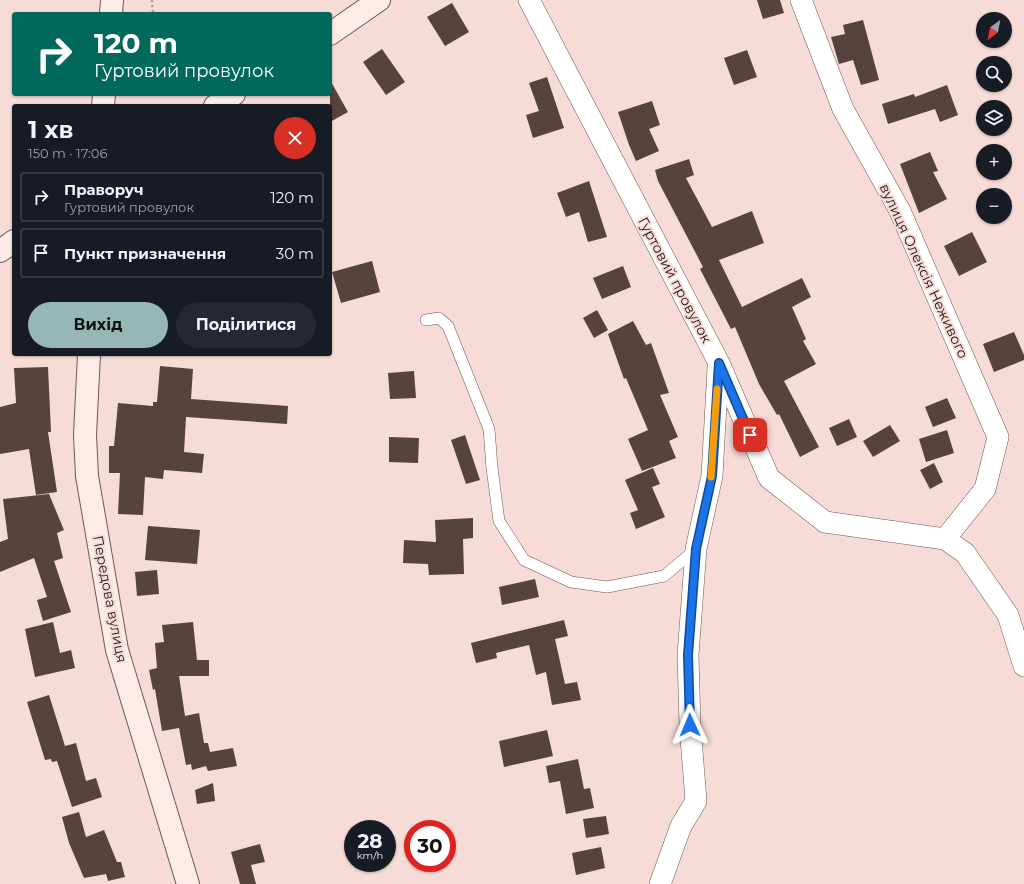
<!DOCTYPE html>
<html lang="uk">
<meta charset="utf-8">
<style>
body{margin:0;font-family:Montserrat,sans-serif;background:#242831;color:#f1f3f6;height:100vh;display:flex;flex-direction:column;font-size:15px;white-space:nowrap}
*{box-sizing:border-box;margin:0}
p{font-size:13px;color:#9ea1a6}
.icon{flex:none;width:22px;height:22px;fill:none;stroke:currentColor;stroke-width:2;stroke-linecap:round;stroke-linejoin:round}
.map{position:relative;flex:1;overflow:hidden}
.sheet{position:absolute;left:12px;top:104px;width:320px;height:252px;display:flex;flex-direction:column;background:#171b24;border-radius:4px;box-shadow:0 1px 3px #0004}
.sheet>*{flex:none}
.guide{position:absolute;left:12px;top:12px;width:320px;height:84px;border-radius:4px;box-shadow:0 1px 3px #0004;background:#00695c;color:#fff;overflow:hidden}
.needle{width:26px;rotate:212deg}
.tools{position:absolute;left:976px;top:12px;display:grid;gap:8px}
.tools a{display:grid;place-items:center;width:36px;height:36px;border-radius:50%;background:#171b24;box-shadow:0 1px 3px #0004;font-size:20px}
.speed{position:absolute;left:344px;top:820px;display:flex;gap:8px;font-size:20px;font-weight:700;text-align:center}
.speed>*{display:grid;place-content:center;width:52px;height:52px;border-radius:50%;background:#171b24;box-shadow:0 1px 3px #0004;line-height:1}
.speed small{font-size:10px;font-weight:400}
.speed .limit{border:6px solid #d22;background:#fff;color:#111}
.pin{position:absolute;display:grid;place-items:center;width:34px;height:34px;color:#fff;margin:-17px;border-radius:8px;box-shadow:0 2px 6px #0006}
.me{position:absolute;width:44px;margin:-22px;rotate:359deg;stroke-linejoin:round;filter:drop-shadow(0 0 3px #0008)}
.turn{display:flex;align-items:center;gap:14px;height:84px;padding:0 16px;font-size:18px}
.turn .icon{width:52px;height:52px;stroke-width:2.5}
.turn b{display:block;font-size:28px;line-height:34px}
.round{display:grid;place-items:center;flex:none;width:42px;height:42px;border-radius:21px;background:#242831}
.head{display:flex;align-items:center;justify-content:space-between;height:68px;padding:0 16px}
h1{font-size:24px;font-weight:700;line-height:30px}
.button{display:flex;gap:8px;margin-top:auto;padding:8px 16px}
.button a{flex:1;height:46px;border-radius:24px;background:#97b7b4;color:#111;font-size:16px;font-weight:700;line-height:46px;text-align:center}
.button a+a{background:#242831;color:#f1f3f6}
ul{padding:0;list-style:none}
li{display:flex;align-items:center;gap:12px;height:50px;margin:0 8px 6px;padding:0 8px;border:2px solid #363941;border-radius:4px}
li div{flex:1}
li b{display:block;font-size:15px}
li em{font-style:normal}
.map>svg:first-child{display:block}
.building{fill:#58423e}
.lines{fill:none;stroke-linecap:round;stroke-linejoin:round}
.lane-casing{stroke:#6f5854;stroke-width:12}
.street-casing{stroke:#6f5854;stroke-width:22}
.secondary-casing{stroke:#6f5854;stroke-width:24}
.path{stroke:#b29c98;stroke-width:2.5;stroke-dasharray:2 3;stroke-linecap:butt}
.lane{stroke:#fff;stroke-width:11}
.street{stroke:#fff;stroke-width:21}
.secondary{stroke:#fcebe7;stroke-width:22}
.route-casing{stroke:#114b97;stroke-width:10}
.route{stroke:#1a73e8;stroke-width:7}
.slow{stroke:#f59e0b;stroke-width:7}
.labels{text-anchor:middle;stroke-width:4;stroke-linejoin:round;paint-order:stroke}
.street-label{font-size:14px;fill:#231917;stroke:#f6dbd6}
</style>
<div class="map">
<svg width="1024" height="884" viewBox="0 0 1024 884">
<rect width="100%" height="100%" fill="#f6dbd6"/>
<!-- building -->
<path class="building" d="M 757,0 L 780,0 L 784,13 L 763,19 Z
M 452,3 L 469,32 L 445,46 L 427,17 Z
M 863,20 L 879,80 L 861,85 L 853,60 L 839,64 L 831,37 L 845,34 L 843,25 Z
M 382,49 L 405,82 L 386,95 L 363,62 Z
M 747,50 L 757,77 L 734,85 L 724,58 Z
M 547,77 L 564,128 L 533,138 L 526,115 L 539,111 L 529,83 Z
M 330,80 L 348,112 L 330,122 Z
M 947,85 L 958,115 L 940,122 L 935,109 L 888,124 L 882,104 L 914,94 L 915,97 Z
M 652,101 L 660,125 L 649,129 L 659,151 L 636,161 L 629,145 L 618,112 Z
M 930,152 L 938,171 L 933,172 L 947,199 L 919,213 L 900,164 Z
M 689,159 L 694,175 L 686,178 L 712,227 L 752,211 L 764,243 L 719,260 L 742,307 L 802,278 L 811,297 L 792,307 L 806,339 L 803,341 L 816,364 L 784,381 L 819,447 L 800,457 L 779,414 L 777,415 L 759,384 L 735,327 L 731,329 L 700,269 L 703,267 L 658,181 L 655,170 Z
M 589,181 L 607,237 L 588,242 L 579,212 L 566,217 L 557,193 Z
M 972,232 L 987,262 L 959,276 L 944,246 Z
M 372,261 L 380,292 L 341,303 L 332,272 Z
M 623,266 L 631,287 L 602,299 L 593,278 Z
M 597,310 L 608,330 L 594,338 L 583,318 Z
M 633,321 L 646,345 L 651,343 L 669,393 L 660,395 L 678,437 L 669,441 L 676,458 L 642,471 L 628,439 L 648,430 L 626,378 L 624,379 L 608,334 Z
M 1014,332 L 1024,355 L 1024,360 L 994,372 L 983,344 Z
M 160,366 L 193,369 L 191,399 L 288,406 L 287,424 L 186,417 L 184,452 L 204,454 L 202,473 L 164,470 L 163,479 L 145,477 L 143,515 L 118,514 L 120,473 L 109,473 L 109,446 L 114,446 L 118,403 L 153,406 L 153,402 L 157,402 Z
M 48,367 L 51,432 L 48,432 L 57,492 L 36,495 L 29,449 L 0,454 L 0,407 L 16,403 L 14,368 Z
M 414,371 L 416,398 L 390,399 L 388,373 Z
M 947,398 L 956,418 L 933,427 L 925,407 Z
M 849,419 L 857,437 L 837,446 L 829,428 Z
M 890,425 L 900,441 L 873,457 L 863,441 Z
M 947,430 L 954,453 L 926,462 L 919,439 Z
M 465,435 L 480,480 L 466,484 L 451,440 Z
M 389,437 L 419,438 L 418,463 L 389,462 Z
M 934,463 L 943,482 L 930,489 L 920,470 Z
M 653,468 L 660,484 L 652,487 L 665,517 L 636,529 L 630,513 L 638,510 L 625,480 Z
M 49,494 L 64,530 L 57,533 L 63,558 L 54,561 L 71,612 L 43,621 L 37,600 L 47,597 L 34,558 L 0,572 L 0,542 L 8,539 L 3,499 Z
M 473,518 L 473,538 L 463,539 L 464,574 L 429,575 L 428,564 L 403,563 L 404,540 L 436,542 L 435,520 Z
M 148,526 L 200,530 L 197,564 L 145,560 Z
M 157,570 L 159,594 L 137,596 L 135,572 Z
M 535,579 L 539,597 L 502,605 L 499,587 Z
M 564,620 L 568,636 L 555,639 L 565,684 L 577,682 L 581,700 L 552,705 L 546,672 L 536,675 L 529,645 L 496,653 L 497,658 L 476,663 L 471,643 Z
M 53,622 L 60,653 L 71,650 L 75,668 L 35,677 L 25,629 Z
M 193,622 L 197,660 L 209,660 L 209,676 L 179,676 L 185,716 L 199,713 L 204,743 L 208,743 L 210,752 L 233,748 L 237,766 L 208,771 L 206,766 L 192,770 L 191,764 L 186,765 L 179,728 L 162,731 L 155,689 L 153,690 L 149,670 L 157,668 L 155,643 L 164,642 L 162,625 Z
M 49,695 L 65,746 L 76,743 L 86,781 L 96,778 L 102,797 L 72,807 L 57,761 L 52,762 L 51,759 L 45,760 L 27,702 Z
M 547,730 L 553,756 L 504,767 L 499,741 Z
M 578,759 L 584,789 L 590,788 L 594,808 L 566,814 L 560,781 L 549,783 L 546,766 Z
M 213,783 L 215,801 L 197,804 L 195,790 Z
M 79,812 L 86,837 L 104,830 L 117,862 L 121,862 L 125,877 L 108,881 L 106,874 L 84,878 L 69,843 L 62,817 Z
M 606,816 L 609,834 L 586,838 L 583,819 Z
M 260,844 L 265,862 L 251,865 L 256,884 L 240,884 L 231,852 Z
M 601,847 L 605,868 L 576,875 L 572,853 Z"/>
<g class="lines">
<!-- lane casing -->
<g class="lane-casing">
<path id="lane" d="M 426,320 L 439,318 L 448,326 L 489,429 L 492,468 L 499,521 L 524,560 L 571,582 L 607,587 L 664,576 L 695,550"/>
</g>
<!-- street casing -->
<g class="street-casing">
<path id="street" d="M 529,0 L 719,363 L 769,478 L 825,522 L 945,539 L 965,553 L 1008,615 L 1024,666
M 801,0 L 843,109 L 900,211 L 998,437 L 985,489 L 945,539
M 660,884 L 681,826 L 696,801 L 690,725 L 688,655 L 696,549 L 712,476 L 718,368"/>
</g>
<!-- secondary casing -->
<g class="secondary-casing">
<path id="secondary" d="M 111,14 L 112,0
M 330,34 L 379,0
M 103,106 L 104,94
M 215,106 L 234,94
M 0,251 L 14,241
M 89,354 L 85,435 L 87,476 L 117,650 L 188,884"/>
</g>
<!-- path -->
<path class="path" d="M 152,0 L 153,14"/>
<!-- lane -->
<use href="#lane" class="lane"/>
<!-- street -->
<use href="#street" class="street"/>
<!-- secondary -->
<use href="#secondary" class="secondary"/>
</g>
<g class="lines">
<!-- route casing -->
<g class="route-casing">
<path id="route" d="M 690,725 L 688,655 L 696,549 L 712,476 L 719,363 L 750,435"/>
</g>
<!-- route -->
<use href="#route" class="route"/>
<!-- slow -->
<path class="slow" d="M 711,477 L 717,389"/>
</g>
<g class="labels">
<!-- street labels -->
<g class="street-label">
<text transform="translate(924 271) rotate(65)" y="5">вулиця Олексія Неживого</text>
<text transform="translate(675 280) rotate(62)" y="5">Гуртовий провулок</text>
<text transform="translate(110 599) rotate(79)" y="5">Передова вулиця</text>
</g>
</g>
</svg>
<div class="tools">
<a><svg class="needle" viewBox="-14 -14 28 28"><path d="M0-13l5 13h-10z" fill="#e53935"/><path d="M0 13l5-13h-10z" fill="#9ea1a6"/></svg></a>
<a><svg class="icon" aria-label="search" viewBox="0 0 24 24"><circle cx="10" cy="10" r="6"/><path d="M15 15l6 6"/></svg></a>
<a><svg class="icon" aria-label="layers" viewBox="0 0 24 24"><path d="M12 4l9 5-9 5-9-5zM3 14l9 5 9-5"/></svg></a>
<a>+</a>
<a>−</a>
</div>
<div class="speed"><div>28<small>km/h</small></div><div class="limit">30</div></div>
<div class="pin" style="left:750px;top:435px;background:#d93025"><svg class="icon" aria-label="arrive" viewBox="0 0 24 24"><path d="M6 21V4h12l-3 4 3 4H6"/></svg></div>
<svg class="me" style="left:690px;top:725px" viewBox="-20 -20 40 40"><path d="M0-17L14 15 0 8-14 15z" fill="#1a73e8" stroke="#fff" stroke-width="4"/></svg>
<div class="guide">
<div class="turn"><svg class="icon" aria-label="right" viewBox="0 0 24 24"><path d="M7 20v-9h11M14 6l5 5-5 5"/></svg><div><b>120 m</b>Гуртовий провулок</div></div>
</div>
<section class="sheet">
<div class="head"><div><h1>1 хв</h1><p>150 m · 17:06</p></div><a class="round" style="background:#d93025;color:#fff"><svg class="icon" aria-label="close" viewBox="0 0 24 24"><path d="M6 6l12 12M18 6L6 18"/></svg></a></div>
<ul>
<li><svg class="icon" aria-label="right" viewBox="0 0 24 24"><path d="M7 20v-9h11M14 6l5 5-5 5"/></svg><div><b>Праворуч</b><p>Гуртовий провулок</p></div><em>120 m</em></li>
<li><svg class="icon" aria-label="arrive" viewBox="0 0 24 24"><path d="M6 21V4h12l-3 4 3 4H6"/></svg><div><b>Пункт призначення</b></div><em>30 m</em></li>
</ul>
<div class="button"><a>Вихід</a><a>Поділитися</a></div>
</section>
</div>
